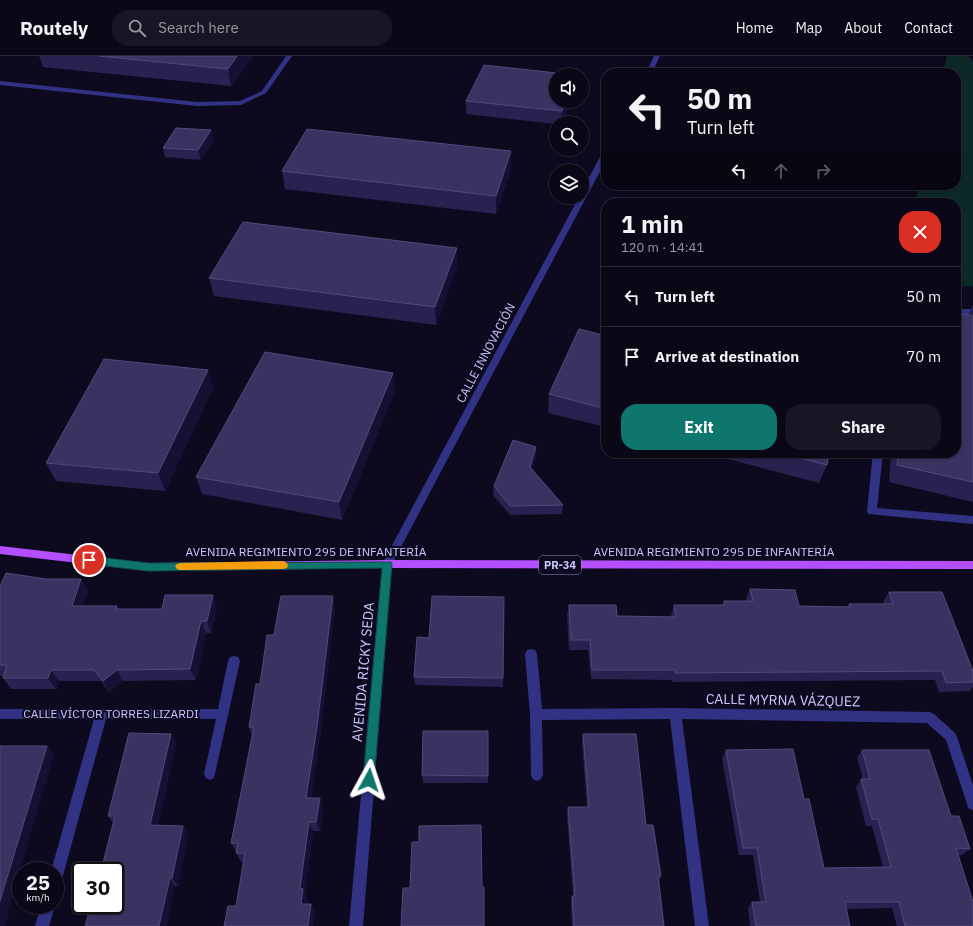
<!DOCTYPE html>
<meta charset="utf-8">
<style>
body{margin:0;font-family:"IBM Plex Sans",sans-serif;background:#181624;color:#f1f3f6;height:100vh;display:flex;flex-direction:column;font-size:15px;white-space:nowrap}
*{box-sizing:border-box;margin:0}
p{font-size:13px;color:#999aa1}
.icon{flex:none;width:22px;height:22px;fill:none;stroke:currentColor;stroke-width:2;stroke-linecap:round;stroke-linejoin:round}
.map{position:relative;flex:1;overflow:hidden}
.sheet{position:absolute;left:601px;top:142px;width:360px;height:260px;display:flex;flex-direction:column;background:#0a0817;border-radius:16px;box-shadow:0 1px 3px #0004,0 0 0 1px #2a2936}
.sheet>*{flex:none}
.banner{position:absolute;left:601px;top:12px;width:360px;height:122px;border-radius:16px;box-shadow:0 1px 3px #0004,0 0 0 1px #2a2936;background:#0a0817;color:#f1f3f6;overflow:hidden}
.controls{position:absolute;left:549px;top:12px;display:grid;gap:8px}
.controls a{display:grid;place-items:center;width:40px;height:40px;border-radius:50%;background:#0a0817;box-shadow:0 1px 3px #0004,0 0 0 1px #2a2936;font-size:20px}
.speed{position:absolute;left:12px;top:806px;display:flex;gap:8px;font-size:20px;font-weight:700;text-align:center}
.speed>*{display:grid;place-content:center;width:52px;height:52px;border-radius:50%;background:#0a0817;box-shadow:0 1px 3px #0004,0 0 0 1px #2a2936;line-height:1}
.speed small{font-size:10px;font-weight:400}
.speed .limit{border:2px solid #111;border-radius:6px;background:#fff;color:#111}
.pin{position:absolute;display:grid;place-items:center;width:34px;height:34px;color:#fff;margin:-17px;border:2px solid #fff;border-radius:50%;box-shadow:0 1px 4px #0007}
.me{position:absolute;width:44px;margin:-22px;rotate:5deg;stroke-linejoin:round;filter:drop-shadow(0 0 3px #0008)}
.turn{display:flex;align-items:center;gap:14px;height:84px;padding:0 20px;font-size:18px}
.turn .icon{width:52px;height:52px;stroke-width:2.5}
.turn b{display:block;font-size:28px;line-height:34px}
.lanes{display:flex;align-items:center;height:38px;padding:0 20px;background:#0003;justify-content:center;gap:20px;direction:ltr}
.lanes .off{opacity:.35}
.round{display:grid;place-items:center;flex:none;width:42px;height:42px;border-radius:16px;background:#181624}
.summary{display:flex;align-items:center;justify-content:space-between;height:68px;padding:0 20px}
h1{font-size:24px;font-weight:700;line-height:30px}
.button{display:flex;gap:8px;margin-top:auto;padding:8px 20px}
.button a{flex:1;height:46px;border-radius:16px;background:#0f766e;color:#fff;font-size:16px;font-weight:700;line-height:46px;text-align:center}
.button a+a{background:#181624;color:#f1f3f6}
ul{padding:0;list-style:none}
li{display:flex;align-items:center;gap:12px;height:60px;padding:0 20px;border-top:1px solid #2a2936}
li div{flex:1}
li b{display:block;font-size:15px}
li em{font-style:normal}
header{display:flex;align-items:center;gap:24px;box-sizing:border-box;height:56px;padding:0 20px;background:#0a0817;border-bottom:1px solid #2a2936}
header strong{font-size:19px}
nav{display:flex;gap:22px;margin-inline-start:auto;font-size:14px}
.search{width:280px;height:36px;background:#181624;display:flex;align-items:center;gap:10px;box-sizing:border-box;padding:0 14px;border-radius:16px;color:#999aa1;font-size:15px}
.map>svg:first-child{display:block}
.green{fill:#0d2927}
.lines{fill:none;stroke-linecap:round;stroke-linejoin:round}
.lane{fill:#313283;fill-rule:evenodd}
.street{fill:#313283;fill-rule:evenodd}
.primary{fill:#b34fff;fill-rule:evenodd}
.wall{fill:#27224f}
.shaded-wall{fill:#151134}
.building{fill:#393362;stroke:#504b7b}
.route{fill:#0f766e;stroke:#0a4d48}
.slow{fill:#f59e0b}
.labels{text-anchor:middle;stroke-width:4;stroke-linejoin:round;paint-order:stroke}
.shield{fill:#0d0a1f;stroke:#928fbc;stroke-width:1}
.shield-label{font-size:11px;font-weight:bold;fill:#cbc8ff}
.street-label{font-size:12px;fill:#cbc8ff;stroke:#0d0a1f}
.near-street-label{font-size:14px;fill:#cbc8ff;stroke:#0d0a1f}
</style>
<header>
<strong>Routely</strong>
<div class="search"><svg class="icon" aria-label="search" viewBox="0 0 24 24"><circle cx="10" cy="10" r="6"/><path d="M15 15l6 6"/></svg>Search here</div>
<nav><a>Home</a><a>Map</a><a>About</a><a>Contact</a></nav>
</header>
<div class="map">
<svg width="973" height="870" viewBox="0 0 973 870">
<rect width="100%" height="100%" fill="#0d0a1f"/>
<!-- green -->
<path class="green" d="M 947,0 L 968,0 L 973,5 L 973,230 L 956,231 L 956,147 L 915,147 L 919,129 L 956,129 L 956,17 L 943,17 Z"/>
<g class="lines">
<!-- lane -->
<path class="lane" d="M 956,253 L 973,253 L 973,259 L 956,259 Z
M 873,397 L 883,397 L 877,452 L 973,460 L 973,468 L 868,458 L 867,455 Z"/>
<!-- street -->
<path class="street" d="M 286,0 L 292,0 L 266,37 L 241,49 L 197,50 L 0,29 L 0,25 L 197,46 L 240,45 L 262,35 Z
M 654,0 L 660,0 L 652,17 L 646,17 Z
M 606,95 L 606,104 L 392,508 L 363,870 L 349,870 L 382,508 L 579,141 L 582,141 L 582,135 L 602,97 Z
M 531,593 L 535,594 L 537,598 L 542,653 L 675,652 L 930,656 L 934,658 L 955,677 L 957,681 L 973,729 L 973,754 L 968,752 L 967,748 L 946,684 L 927,667 L 682,663 L 709,870 L 695,870 L 670,663 L 542,664 L 543,719 L 541,723 L 537,725 L 533,723 L 531,719 L 530,659 L 525,598 L 527,594 Z
M 234,600 L 238,601 L 240,605 L 214,722 L 210,724 L 206,722 L 204,718 L 216,663 L 106,663 L 62,823 L 60,828 L 55,830 L 55,815 L 51,815 L 94,663 L 0,663 L 0,653 L 218,653 L 228,605 L 230,601 Z
M 41,849 L 55,849 L 49,870 L 35,870 Z"/>
<!-- primary -->
<path class="primary" d="M 0,490 L 148,507 L 387,504 L 973,505 L 973,513 L 387,512 L 148,515 L 0,498 Z"/>
</g>
<!-- wall -->
<path class="wall" d="M 39,0 L 253,0 L 231,30 L 43,11 Z
M 466,45 L 571,45 L 562,67 L 556,67 L 556,68 L 466,58 Z
M 211,74 L 213,84 L 201,104 L 165,101 L 163,92 Z
M 511,95 L 511,113 L 496,158 L 285,133 L 282,115 Z
M 457,210 L 436,269 L 214,240 L 209,222 Z
M 973,249 L 973,446 L 889,426 L 891,397 L 956,397 L 968,259 Z
M 606,280 L 606,371 L 548,357 L 549,338 Z
M 208,314 L 213,332 L 165,435 L 56,425 L 46,407 Z
M 393,317 L 395,335 L 342,464 L 202,438 L 196,421 Z
M 705,397 L 829,397 L 827,409 L 819,427 Z
M 536,401 L 532,413 L 563,449 L 562,458 L 510,459 L 493,439 L 494,430 Z
M 46,523 L 81,523 L 88,535 L 83,550 L 117,550 L 119,553 L 162,553 L 217,551 L 211,577 L 206,577 L 196,624 L 123,625 L 109,636 L 101,625 L 59,625 L 56,633 L 11,633 L 3,622 L 3,620 L 0,620 L 0,530 Z
M 750,533 L 799,550 L 848,551 L 849,548 L 884,548 L 883,546 L 889,536 L 973,615 L 973,631 L 970,635 L 939,636 L 935,624 L 672,626 L 672,624 L 591,623 L 588,594 L 569,594 L 567,559 L 569,549 L 617,560 L 672,561 L 671,559 L 674,549 L 722,549 L 724,545 L 747,545 L 746,543 Z
M 504,541 L 503,631 L 415,629 L 414,621 L 429,582 Z
M 335,551 L 320,681 L 311,742 L 323,752 L 320,775 L 313,775 L 305,836 L 307,841 L 306,848 L 311,848 L 314,856 L 313,870 L 224,870 L 236,850 L 244,806 L 241,806 L 236,797 L 236,795 L 231,787 L 252,680 L 249,671 L 260,628 L 274,579 Z
M 488,675 L 488,727 L 423,727 L 422,719 Z
M 171,678 L 176,687 L 158,769 L 188,778 L 178,830 L 175,830 L 115,849 L 113,767 L 108,760 Z
M 583,678 L 646,769 L 661,820 L 659,826 L 664,870 L 572,870 L 571,846 L 572,840 L 573,840 L 567,758 L 568,751 L 587,751 L 582,686 Z
M 726,694 L 804,743 L 824,812 L 883,811 L 872,770 L 866,770 L 856,731 L 861,723 L 863,723 L 857,702 L 862,694 L 951,760 L 970,793 L 962,799 L 958,799 L 973,870 L 897,870 L 892,852 L 846,853 L 850,870 L 750,870 L 748,852 L 752,846 L 760,846 L 753,799 L 739,799 L 722,702 Z"/>
<!-- shaded-wall -->
<path class="shaded-wall" d="M 237,0 L 253,0 L 231,30 L 228,13 Z
M 566,45 L 571,45 L 562,67 L 561,67 L 562,55 Z
M 211,74 L 213,84 L 201,104 L 198,94 Z
M 511,95 L 511,113 L 496,158 L 496,140 Z
M 457,192 L 457,210 L 436,269 L 435,251 Z
M 208,314 L 213,332 L 165,435 L 158,417 Z
M 393,317 L 395,335 L 342,464 L 339,446 Z
M 536,391 L 536,401 L 530,421 L 530,411 Z
M 81,523 L 88,535 L 79,562 L 72,550 Z
M 213,539 L 217,551 L 211,577 L 207,565 Z
M 333,540 L 335,551 L 320,681 L 310,751 L 306,742 Z
M 201,565 L 206,577 L 196,624 L 190,613 Z
M 51,614 L 59,625 L 56,633 L 48,622 Z
M 117,614 L 123,625 L 109,636 L 103,625 Z
M 171,678 L 176,687 L 156,778 L 150,769 Z
M 47,690 L 54,699 L 7,857 L 9,858 L 5,870 L 0,870 L 0,845 Z
M 320,742 L 323,752 L 320,775 L 316,766 Z
M 309,766 L 313,775 L 305,836 L 307,841 L 305,856 L 301,848 L 300,832 Z
M 183,770 L 188,778 L 178,830 L 172,822 Z
M 170,822 L 175,830 L 167,870 L 159,870 Z
M 311,848 L 314,856 L 313,870 L 308,870 Z"/>
<!-- building -->
<path class="building" d="M 99,0 L 237,0 L 228,13 Z
M 484,9 L 575,19 L 556,19 L 556,45 L 566,45 L 562,55 L 466,45 Z
M 176,72 L 211,74 L 198,94 L 163,92 Z
M 307,73 L 511,95 L 496,140 L 282,115 Z
M 243,166 L 457,192 L 435,251 L 209,222 Z
M 956,257 L 973,260 L 973,426 L 897,409 L 898,397 L 956,397 Z
M 579,273 L 606,280 L 606,353 L 549,338 Z
M 265,296 L 393,317 L 339,446 L 196,421 Z
M 104,303 L 208,314 L 158,417 L 46,407 Z
M 513,384 L 536,391 L 530,411 L 563,449 L 510,450 L 494,430 Z
M 780,397 L 829,397 L 827,409 Z
M 6,517 L 46,523 L 81,523 L 72,550 L 117,550 L 116,553 L 162,553 L 165,539 L 213,539 L 207,565 L 201,565 L 190,613 L 117,614 L 103,625 L 94,614 L 51,614 L 48,622 L 3,622 L 7,609 L 0,609 L 0,530 Z
M 750,533 L 795,534 L 799,550 L 850,551 L 849,548 L 893,548 L 889,536 L 942,536 L 973,615 L 973,626 L 946,627 L 942,615 L 675,617 L 675,614 L 592,614 L 590,584 L 571,584 L 569,549 L 616,549 L 617,560 L 676,561 L 674,549 L 725,549 L 724,545 L 753,545 Z
M 281,540 L 333,540 L 317,671 L 306,742 L 320,742 L 316,766 L 309,766 L 300,832 L 303,833 L 301,848 L 311,848 L 308,870 L 224,870 L 228,850 L 236,850 L 245,797 L 236,797 L 238,787 L 231,787 L 254,671 L 249,671 L 256,628 L 260,628 L 267,579 L 274,579 Z
M 432,540 L 504,541 L 503,622 L 414,621 L 417,581 L 429,582 Z
M 423,675 L 488,675 L 488,720 L 422,719 Z
M 129,677 L 171,678 L 150,769 L 183,770 L 172,822 L 170,822 L 159,870 L 85,870 L 91,849 L 115,849 L 115,815 L 101,815 L 115,760 L 108,760 Z
M 583,678 L 636,678 L 646,769 L 653,769 L 661,820 L 658,820 L 664,870 L 574,870 L 572,840 L 575,840 L 568,751 L 589,751 Z
M 0,690 L 47,690 L 0,845 Z
M 793,693 L 804,743 L 809,743 L 824,812 L 891,811 L 878,763 L 872,763 L 861,723 L 870,723 L 862,694 L 929,694 L 951,760 L 959,760 L 970,793 L 956,792 L 973,846 L 973,870 L 905,870 L 899,846 L 845,846 L 850,870 L 756,870 L 752,846 L 766,846 L 757,792 L 743,792 L 726,694 Z
M 481,769 L 482,831 L 484,831 L 484,870 L 401,870 L 403,832 L 410,832 L 412,786 L 419,786 L 419,770 Z"/>
<!-- route -->
<path class="route" d="M 89,500 L 148,507 L 391,506 L 392,508 L 374,724 L 373,728 L 369,730 L 365,728 L 363,724 L 382,512 L 148,515 L 89,508 L 85,507 L 84,504 L 85,501 Z"/>
<!-- slow -->
<path class="slow" d="M 283,505 L 287,507 L 288,509 L 287,512 L 283,513 L 180,514 L 177,513 L 175,510 L 177,508 L 180,507 Z"/>
<g class="labels">
<!-- shield labels -->
<rect class="shield" x="539" y="500" width="42" height="18" rx="3"/>
<g class="shield-label">
<text x="560" y="513">PR-34</text>
</g>
<!-- street labels -->
<g class="street-label">
<text transform="translate(486 297) rotate(-62)" y="4">CALLE INNOVACIÓN</text>
<text x="306" y="500">AVENIDA REGIMIENTO 295 DE INFANTERÍA</text>
<text x="714" y="500">AVENIDA REGIMIENTO 295 DE INFANTERÍA</text>
<text x="111" y="662">CALLE VÍCTOR TORRES LIZARDI</text>
</g>
<!-- near-street labels -->
<g class="near-street-label">
<text transform="translate(363 616) rotate(-85)" y="5">AVENIDA RICKY SEDA</text>
<text transform="translate(783 644) rotate(1)" y="5">CALLE MYRNA VÁZQUEZ</text>
</g>
</g>
</svg>
<div class="controls">
<a><svg class="icon" aria-label="sound" viewBox="0 0 24 24"><path d="M4 9h4l5-4v14l-5-4H4zM17 9q2 3 0 6"/></svg></a>
<a><svg class="icon" aria-label="search" viewBox="0 0 24 24"><circle cx="10" cy="10" r="6"/><path d="M15 15l6 6"/></svg></a>
<a><svg class="icon" aria-label="layers" viewBox="0 0 24 24"><path d="M12 4l9 5-9 5-9-5zM3 14l9 5 9-5"/></svg></a>
</div>
<div class="speed"><div>25<small>km/h</small></div><div class="limit">30</div></div>
<div class="pin" style="left:89px;top:504px;background:#d93025"><svg class="icon" aria-label="arrive" viewBox="0 0 24 24"><path d="M6 21V4h12l-3 4 3 4H6"/></svg></div>
<svg class="me" style="left:369px;top:724px" viewBox="-20 -20 40 40"><path d="M0-17L14 15 0 8-14 15z" fill="#0f766e" stroke="#fff" stroke-width="4"/></svg>
<div class="banner">
<div class="turn"><svg class="icon" aria-label="left" viewBox="0 0 24 24"><path d="M17 20v-9H6M10 6l-5 5 5 5"/></svg><div><b>50 m</b>Turn left</div></div>
<div class="lanes"><svg class="icon" aria-label="left" viewBox="0 0 24 24"><path d="M17 20v-9H6M10 6l-5 5 5 5"/></svg><svg class="icon off" aria-label="ahead" viewBox="0 0 24 24"><path d="M12 20V5M6 11l6-6 6 6"/></svg><svg class="icon off" aria-label="right" viewBox="0 0 24 24"><path d="M7 20v-9h11M14 6l5 5-5 5"/></svg></div>
</div>
<section class="sheet">
<div class="summary"><div><h1>1 min</h1><p>120 m · 14:41</p></div><a class="round" style="background:#d93025;color:#fff"><svg class="icon" aria-label="close" viewBox="0 0 24 24"><path d="M6 6l12 12M18 6L6 18"/></svg></a></div>
<ul>
<li><svg class="icon" aria-label="left" viewBox="0 0 24 24"><path d="M17 20v-9H6M10 6l-5 5 5 5"/></svg><div><b>Turn left</b></div><em>50 m</em></li>
<li><svg class="icon" aria-label="arrive" viewBox="0 0 24 24"><path d="M6 21V4h12l-3 4 3 4H6"/></svg><div><b>Arrive at destination</b></div><em>70 m</em></li>
</ul>
<div class="button"><a>Exit</a><a>Share</a></div>
</section>
</div>
